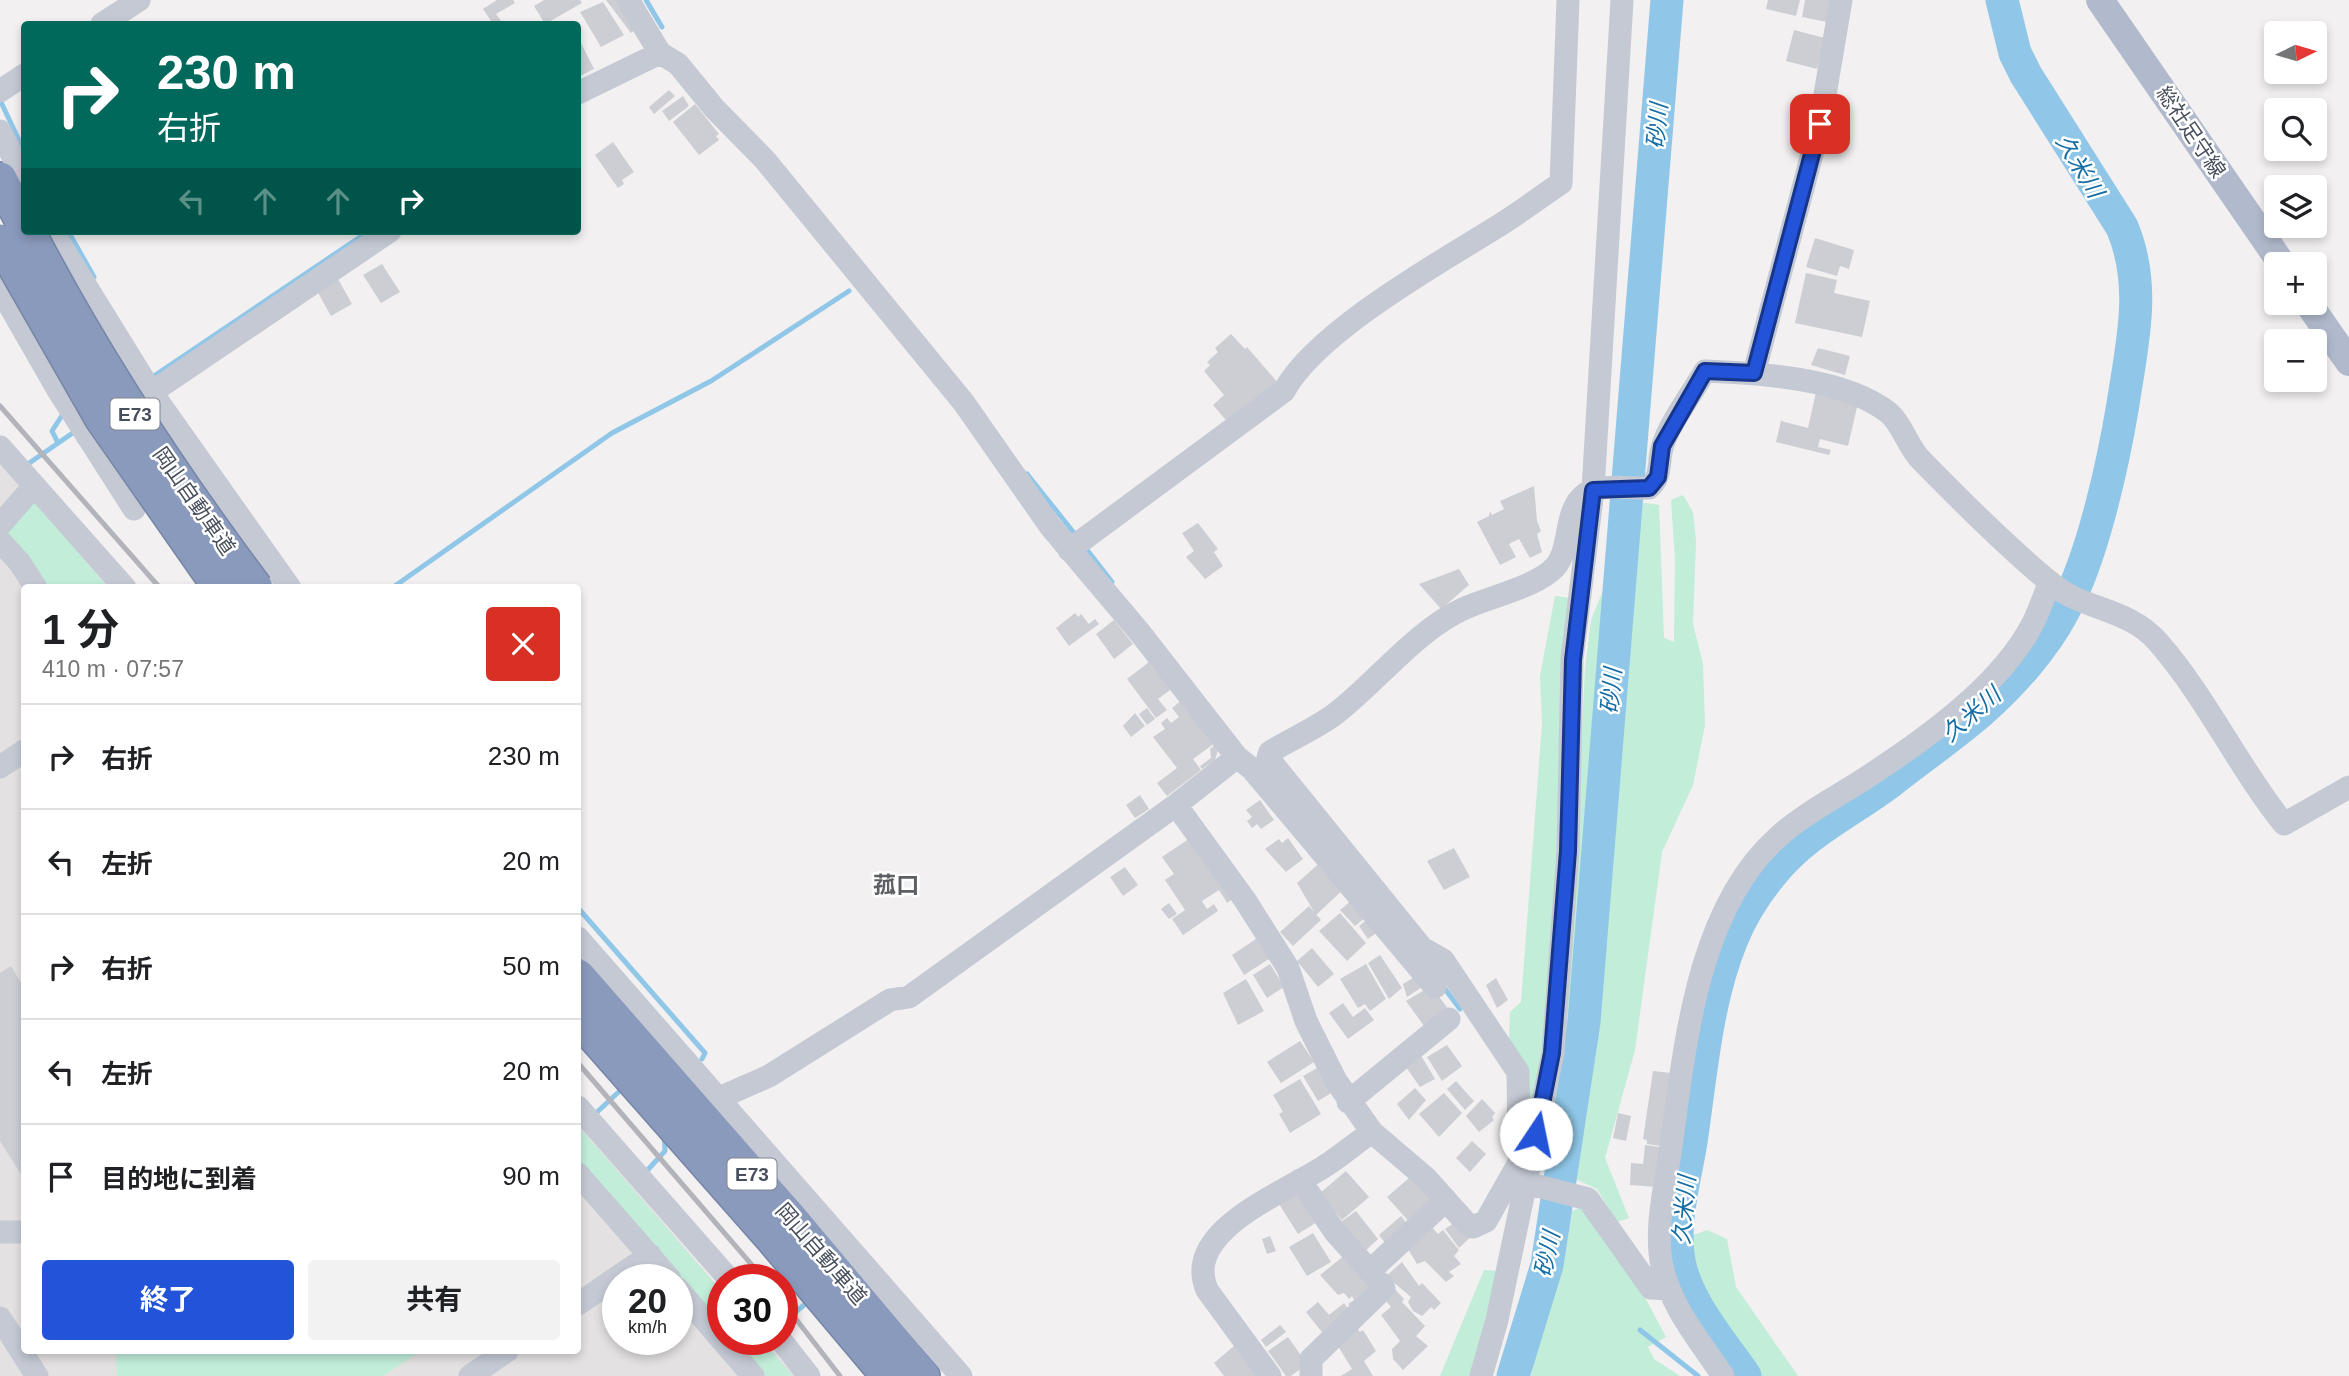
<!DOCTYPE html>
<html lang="ja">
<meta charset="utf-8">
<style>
body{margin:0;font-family:Arial,"Noto Sans JP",sans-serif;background:#f2f2f2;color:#202124;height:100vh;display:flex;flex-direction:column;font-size:26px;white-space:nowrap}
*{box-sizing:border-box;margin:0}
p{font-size:23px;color:#757577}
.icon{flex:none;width:38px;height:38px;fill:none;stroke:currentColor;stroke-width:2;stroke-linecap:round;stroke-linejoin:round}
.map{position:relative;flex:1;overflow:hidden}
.side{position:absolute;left:21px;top:584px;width:560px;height:770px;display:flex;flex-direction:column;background:#fff;border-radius:7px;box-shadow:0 4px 10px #0003}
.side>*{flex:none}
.banner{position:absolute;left:21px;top:21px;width:560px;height:214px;border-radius:7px;box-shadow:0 4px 10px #0003;background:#00695c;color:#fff;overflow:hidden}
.needle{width:46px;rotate:85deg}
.tools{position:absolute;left:2264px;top:21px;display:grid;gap:14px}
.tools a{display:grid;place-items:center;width:63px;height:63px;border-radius:7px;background:#fff;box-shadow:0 4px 10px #0003;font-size:35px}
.speed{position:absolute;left:602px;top:1264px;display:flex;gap:14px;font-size:35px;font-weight:700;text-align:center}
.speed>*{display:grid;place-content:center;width:91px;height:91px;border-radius:50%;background:#fff;box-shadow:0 4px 10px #0003;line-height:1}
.speed small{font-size:18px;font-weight:400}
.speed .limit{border:10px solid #d22;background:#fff;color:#111}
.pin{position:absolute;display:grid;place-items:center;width:60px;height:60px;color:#fff;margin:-30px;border-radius:14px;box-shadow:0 4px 10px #0006}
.me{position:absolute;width:77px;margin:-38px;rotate:11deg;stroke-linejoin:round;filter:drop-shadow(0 0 5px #0008)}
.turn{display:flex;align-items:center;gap:24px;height:147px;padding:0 21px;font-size:32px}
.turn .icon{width:91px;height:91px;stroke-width:2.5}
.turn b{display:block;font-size:49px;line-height:60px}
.lanes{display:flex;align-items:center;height:66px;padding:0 21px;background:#0003;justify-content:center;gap:35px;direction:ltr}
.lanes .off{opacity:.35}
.round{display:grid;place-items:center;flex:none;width:74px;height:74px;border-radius:7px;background:#f2f2f2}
.head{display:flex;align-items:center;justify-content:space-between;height:119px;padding:0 21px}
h1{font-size:42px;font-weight:700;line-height:52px}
.primary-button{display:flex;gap:14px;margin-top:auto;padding:14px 21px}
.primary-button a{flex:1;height:80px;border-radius:7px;background:#2253d9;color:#fff;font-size:28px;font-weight:700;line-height:80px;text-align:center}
.primary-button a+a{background:#f2f2f2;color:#202124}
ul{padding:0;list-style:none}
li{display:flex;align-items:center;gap:21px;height:105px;padding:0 21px;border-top:2px solid #e0e0e0}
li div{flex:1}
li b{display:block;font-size:26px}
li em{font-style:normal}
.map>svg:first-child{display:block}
.education{fill:#e3e1e1;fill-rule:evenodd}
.green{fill:#c1edd9}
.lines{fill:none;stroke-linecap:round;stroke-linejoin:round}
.stream{stroke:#90c7e8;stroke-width:5}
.river{stroke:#90c7e8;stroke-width:33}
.building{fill:#cdced4}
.highway-casing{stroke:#7585a7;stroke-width:36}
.minor{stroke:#c4c9d4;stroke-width:23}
.major{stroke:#b1bacd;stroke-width:28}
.highway{stroke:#8a9abc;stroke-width:33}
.rail{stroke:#b2b4ba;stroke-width:5}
.highway-bridge-casing{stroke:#7585a7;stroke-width:36;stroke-linecap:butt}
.highway-bridge{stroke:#8a9abc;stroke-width:33}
.route-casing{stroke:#16368d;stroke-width:18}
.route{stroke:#2253d9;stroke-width:12}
.labels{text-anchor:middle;stroke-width:5;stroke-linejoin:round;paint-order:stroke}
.shield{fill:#fff;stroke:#7f848d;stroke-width:2}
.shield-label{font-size:19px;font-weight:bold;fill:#484f5c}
.street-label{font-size:21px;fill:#484f5c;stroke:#fff}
.water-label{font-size:23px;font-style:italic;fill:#146da4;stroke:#fff}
.neighbourhood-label{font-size:23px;font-weight:bold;fill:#5c5f64;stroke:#fff}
</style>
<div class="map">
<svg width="2349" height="1376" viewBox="0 0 2349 1376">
<rect width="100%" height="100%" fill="#f2f0f0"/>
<!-- education -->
<path class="education" d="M 0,464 L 111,588 L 24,588 L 24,1351 L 578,1351 L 578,1123 L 723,1292 L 723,1339 L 763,1339 L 795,1376 L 0,1376 ZM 618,1279 L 677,1279 L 677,1339 L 618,1339 Z"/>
<!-- green -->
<path class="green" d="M 1683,495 L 1693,512 L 1696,541 L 1693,624 L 1703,664 L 1705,725 L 1693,785 L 1662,852 L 1635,1050 L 1605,1158 L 1629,1218 L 1617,1222 L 1597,1189 L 1571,1177 L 1545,1139 L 1576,848 L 1585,669 L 1591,620 L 1639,502 L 1659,505 L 1664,638 L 1674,642 L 1675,559 L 1671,500 Z
M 35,501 L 108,588 L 48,588 L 42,582 L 3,529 Z
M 1555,596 L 1571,598 C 1564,771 1565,948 1534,1118 L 1526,1112 L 1522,1065 L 1509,1038 L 1510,1012 L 1521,1002 L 1542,724 L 1540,676 Z
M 578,1126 L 723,1293 L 723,1332 L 578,1166 Z
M 1582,1207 L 1641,1290 L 1666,1337 L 1648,1347 L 1654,1359 L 1680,1376 L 1531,1376 L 1560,1229 L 1565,1214 Z
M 1707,1230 L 1727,1239 L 1736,1287 L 1798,1376 L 1753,1376 C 1723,1332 1681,1293 1691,1236 Z
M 1484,1270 L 1499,1271 L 1470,1376 L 1440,1376 Z
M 729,1339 L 761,1339 L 793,1376 L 760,1376 Z
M 116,1351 L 421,1351 L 383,1376 L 117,1376 Z"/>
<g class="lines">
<!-- stream -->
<path class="stream" d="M 646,0 L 662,27
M 0,100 L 24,151
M 68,231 L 94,277
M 151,378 L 369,231
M 58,443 L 52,431 L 61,417
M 25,466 L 77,430
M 1027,474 L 1078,538
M 1084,546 L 1112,582
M 392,588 L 612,433 L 711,381 L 849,291
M 578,908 L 705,1053 L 702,1059
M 1442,985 L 1460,1009
M 594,1115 L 625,1086
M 643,1175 L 665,1151 L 664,1134
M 782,1323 L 809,1301
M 1640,1330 L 1698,1376"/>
<!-- river -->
<path class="river" d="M 1513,1376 L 1547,1265 L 1584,1022 L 1667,0
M 1745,1376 C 1721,1341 1687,1303 1679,1261 C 1672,1223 1685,1179 1691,1142 C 1701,1075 1706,1002 1732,939 C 1742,914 1757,891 1774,871 C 1806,832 1850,812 1890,782 C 1919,759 1951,737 1980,712 C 2011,685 2045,647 2064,610 C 2093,556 2113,464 2123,404 C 2132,344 2147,286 2122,227 L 2026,75 L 2015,53 L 2002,0"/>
</g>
<!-- building -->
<path class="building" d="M 497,0 L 513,0 L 515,3 L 496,14 L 501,21 L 493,24 L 483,9 Z
M 544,0 L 580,0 L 582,3 L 545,24 L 534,6 Z
M 606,0 L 619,0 L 639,27 L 631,33 Z
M 1768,0 L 1800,0 L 1796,16 L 1766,9 Z
M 1805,0 L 1836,0 L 1832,23 L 1802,17 Z
M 603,2 L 624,35 L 601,47 L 580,12 Z
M 1794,30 L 1825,38 L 1817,69 L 1786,61 Z
M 578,37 L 594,69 L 578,77 Z
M 669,90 L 675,96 L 654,114 L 649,107 Z
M 683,96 L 689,106 L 669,121 L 662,111 Z
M 695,104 L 719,134 L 716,136 L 719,140 L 699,155 L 673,122 Z
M 613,142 L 634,172 L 622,180 L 624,184 L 618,188 L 595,155 Z
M 1815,238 L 1854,250 L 1849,269 L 1840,266 L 1837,276 L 1806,267 Z
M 382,264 L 400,292 L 381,303 L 363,275 Z
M 1806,273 L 1837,280 L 1834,293 L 1870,301 L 1862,337 L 1795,323 Z
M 338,279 L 352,304 L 331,316 L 317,291 Z
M 1231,334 L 1245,349 L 1247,347 L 1279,384 L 1231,426 L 1213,405 L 1224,395 L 1204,371 L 1210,365 L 1207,362 L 1218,352 L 1215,348 Z
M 1818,348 L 1850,356 L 1845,375 L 1811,365 Z
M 1816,392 L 1858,403 L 1848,446 L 1820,439 L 1818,447 L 1831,450 L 1829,455 L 1776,442 L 1781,421 L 1808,428 Z
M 1534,486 L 1537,521 L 1541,531 L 1537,534 L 1542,552 L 1530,558 L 1519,539 L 1509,544 L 1516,557 L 1500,565 L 1477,522 L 1489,516 L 1490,511 L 1492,515 L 1504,509 L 1500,501 Z
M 1198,523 L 1218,549 L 1214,552 L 1223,566 L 1205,579 L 1186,557 L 1194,551 L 1182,533 Z
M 1459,569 L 1469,585 L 1441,609 L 1419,584 Z
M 1075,613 L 1078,617 L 1081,614 L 1089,624 L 1095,619 L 1099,624 L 1069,646 L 1056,628 Z
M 1114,620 L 1133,644 L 1114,659 L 1096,634 Z
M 1149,662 L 1156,672 L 1158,670 L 1170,690 L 1158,699 L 1167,710 L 1156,718 L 1127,679 Z
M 1182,700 L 1215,743 L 1193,759 L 1201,770 L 1167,796 L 1157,783 L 1177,768 L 1153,737 L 1165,729 L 1161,723 L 1167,718 L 1171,723 L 1179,717 L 1172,708 Z
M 1147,708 L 1155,719 L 1147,725 L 1139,714 Z
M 1135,713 L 1145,726 L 1131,737 L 1123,726 Z
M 1215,745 L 1218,750 L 1215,760 L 1202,769 L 1200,766 L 1211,758 L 1210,749 Z
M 1140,795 L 1149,809 L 1135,818 L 1126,805 Z
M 1260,800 L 1274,820 L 1261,829 L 1257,824 L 1252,828 L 1247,821 L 1252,817 L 1246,810 Z
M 1193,836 L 1235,897 L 1227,903 L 1219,890 L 1202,901 L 1207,909 L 1214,904 L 1218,911 L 1183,935 L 1172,919 L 1185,910 L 1165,880 L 1174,874 L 1162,857 Z
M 1288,838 L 1303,859 L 1286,872 L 1265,849 L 1279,839 L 1282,843 Z
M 1454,848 L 1470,877 L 1444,890 L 1427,861 Z
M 1323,860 L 1346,887 L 1316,915 L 1297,883 Z
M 1125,867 L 1138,885 L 1123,896 L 1110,877 Z
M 1352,900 L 1367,916 L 1355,926 L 1340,910 Z
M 1169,903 L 1177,914 L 1169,919 L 1161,909 Z
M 1309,906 L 1321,920 L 1293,946 L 1280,932 Z
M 1340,913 L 1366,943 L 1347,961 L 1319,931 Z
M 1369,918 L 1376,933 L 1368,939 L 1359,926 Z
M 1259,937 L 1272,957 L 1244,975 L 1232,955 Z
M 1312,948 L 1334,974 L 1318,987 L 1297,961 Z
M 1380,955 L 1402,988 L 1389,999 L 1368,963 Z
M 1270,964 L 1284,987 L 1267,998 L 1253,975 Z
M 1366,964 L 1386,999 L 1370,1011 L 1365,1004 L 1358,1008 L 1340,979 Z
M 11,966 L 24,988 L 24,1179 L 0,1141 L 0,973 Z
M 1421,973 L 1428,983 L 1407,997 L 1403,984 Z
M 1496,978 L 1508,1000 L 1497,1008 L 1486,985 Z
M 1246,979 L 1264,1011 L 1238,1025 L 1223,993 Z
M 1431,986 L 1452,1014 L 1427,1030 L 1406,1001 Z
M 1343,1003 L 1353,1017 L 1365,1008 L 1374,1020 L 1348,1039 L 1329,1013 Z
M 1300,1041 L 1314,1062 L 1281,1083 L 1267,1062 Z
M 1447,1045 L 1462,1066 L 1442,1081 L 1427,1057 Z
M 1419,1052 L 1435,1079 L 1420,1087 L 1401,1060 Z
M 1319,1067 L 1333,1092 L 1318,1101 L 1303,1076 Z
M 1653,1071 L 1671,1073 L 1660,1146 L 1647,1144 L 1647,1140 L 1643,1139 Z
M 1300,1079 L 1321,1114 L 1290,1133 L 1279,1114 L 1283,1112 L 1273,1095 Z
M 1456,1081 L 1474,1101 L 1465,1110 L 1447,1089 Z
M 1415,1088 L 1426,1100 L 1409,1120 L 1397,1104 Z
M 1444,1093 L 1462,1113 L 1439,1137 L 1419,1114 Z
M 1482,1099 L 1495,1113 L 1492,1117 L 1494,1120 L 1479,1132 L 1466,1116 Z
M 1618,1113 L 1631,1116 L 1626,1141 L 1613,1138 Z
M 1472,1141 L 1486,1154 L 1470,1172 L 1456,1158 Z
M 1645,1145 L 1660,1147 L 1657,1187 L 1630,1185 L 1631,1163 L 1643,1164 Z
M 1346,1171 L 1369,1197 L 1342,1220 L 1320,1193 Z
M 1416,1172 L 1440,1201 L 1412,1225 L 1387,1197 Z
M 1298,1192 L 1317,1222 L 1298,1234 L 1279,1204 Z
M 1356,1211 L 1378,1239 L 1362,1254 L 1338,1224 Z
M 1401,1216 L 1411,1229 L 1389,1248 L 1379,1235 Z
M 1460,1219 L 1473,1235 L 1459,1248 L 1445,1229 Z
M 1431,1226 L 1438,1234 L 1443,1230 L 1459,1250 L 1454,1256 L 1461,1264 L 1449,1272 L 1454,1276 L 1446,1282 L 1425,1261 L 1417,1264 L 1407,1247 Z
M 1313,1233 L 1331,1262 L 1307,1276 L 1289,1247 Z
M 1270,1236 L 1276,1251 L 1267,1254 L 1262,1239 Z
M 1345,1255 L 1378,1290 L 1352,1309 L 1348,1304 L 1354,1300 L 1352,1296 L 1349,1299 L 1344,1293 L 1338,1295 L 1320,1275 Z
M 1402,1262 L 1419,1286 L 1422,1283 L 1441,1303 L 1434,1310 L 1431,1307 L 1422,1316 L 1413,1311 L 1408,1302 L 1411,1297 L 1386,1276 Z
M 1393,1287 L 1404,1299 L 1402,1302 L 1425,1326 L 1416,1336 L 1428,1346 L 1403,1370 L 1393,1359 L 1392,1349 L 1400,1341 L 1381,1315 L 1391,1307 L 1382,1296 Z
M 1318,1302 L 1329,1315 L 1344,1303 L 1352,1314 L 1325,1336 L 1306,1312 Z
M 1353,1322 L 1360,1332 L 1363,1330 L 1376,1351 L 1364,1361 L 1373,1376 L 1341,1376 L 1352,1369 L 1338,1346 Z
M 1280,1325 L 1286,1332 L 1266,1347 L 1261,1340 Z
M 1288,1337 L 1307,1364 L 1291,1376 L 1286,1376 L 1268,1351 Z
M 1234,1346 L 1258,1376 L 1224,1376 L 1214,1363 Z"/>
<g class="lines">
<!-- highway casing -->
<g class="highway-casing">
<path id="highway" d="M 0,179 L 24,225
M 578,976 L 791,1219 L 923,1376
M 578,1018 L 771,1237 L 888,1376"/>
</g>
<!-- minor -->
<path class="minor" d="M 628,0 L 660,53 L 678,64 L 714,108 L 765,160 L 964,403 L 1050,526 L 1141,634 L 1237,757 L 1176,805 L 1245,900 L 1288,968 L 1306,1021 L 1336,1081 L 1372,1132 C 1357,1142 1343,1154 1328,1164 C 1288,1192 1181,1229 1207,1290 L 1270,1376
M 102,24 L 139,0
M 0,91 L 24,75
M 578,93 L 660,53
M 0,131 L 24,179
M 52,231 L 152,393 L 290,588
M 0,289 L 58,390 L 134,509
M 1754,373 L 1820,124 L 1841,0
M 87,436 L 390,231
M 0,447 L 125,588
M 0,525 L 34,486
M 0,541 L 20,563 L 36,588
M 1069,550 L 1284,391 C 1316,332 1437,264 1495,228 C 1518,214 1539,198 1561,183 L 1568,0
M 1237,757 L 1252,769 L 1435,987
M 0,767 L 24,751
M 578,938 L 961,1376
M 719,1098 L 769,1076 L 890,1000 L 909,997 L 1176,805
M 1348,1102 L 1449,1019
M 578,1107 L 729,1279
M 1372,1132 L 1426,1178 L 1468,1225 L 1473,1227 L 1486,1221 L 1525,1152
M 1531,1161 L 1519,1143 L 1518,1072 L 1443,960 L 1422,948 L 1268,758 L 1270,752 C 1291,739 1315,729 1335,714 C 1376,683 1415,631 1463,609 C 1488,597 1537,587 1555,567 C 1572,548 1563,511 1585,494 C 1599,483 1632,489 1649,488 C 1662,477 1658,463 1662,448 C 1668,425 1693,392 1705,371 C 1759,373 1845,378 1889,413 C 1903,425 1908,448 1922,461 C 1963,503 2007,547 2052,584 C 2083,610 2129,608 2158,642 C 2207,698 2238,767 2284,824 L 2349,787
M 578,1174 L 670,1279
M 1300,1180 L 1335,1232 L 1370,1271
M 1526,1183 L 1588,1199 L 1651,1288 L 1668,1289
M 0,1232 L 24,1232
M 677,1288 L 753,1376
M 578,1304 L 650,1255
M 0,1318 L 37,1376
M 780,1339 L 809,1376
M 470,1376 L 507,1351
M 1311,1376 L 1311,1359 L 1384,1288 L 1370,1271 L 1446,1200
M 1481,1376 L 1497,1320 L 1553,1053 L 1568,851 L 1572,659 L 1593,490 L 1622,0
M 1723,1376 C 1700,1341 1671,1308 1662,1266 C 1654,1227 1666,1185 1671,1146 C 1685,1046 1697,909 1778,837 C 1802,815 1833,799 1861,781 C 1920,743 2002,686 2034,621 C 2040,609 2044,595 2050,582"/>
<!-- major -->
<path class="major" d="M 2100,0 L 2282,264
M 2308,303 L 2349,362"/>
<!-- highway -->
<use href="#highway" class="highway"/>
<!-- rail -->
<path class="rail" d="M 0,406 L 160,588
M 578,1063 L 764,1279
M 782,1301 L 840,1376"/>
<!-- highway-bridge casing -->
<g class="highway-bridge-casing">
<path id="highway-bridge" d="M 28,231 C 93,356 171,475 256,588
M 0,241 L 102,419 L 220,588"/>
</g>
<!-- highway-bridge -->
<use href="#highway-bridge" class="highway-bridge"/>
</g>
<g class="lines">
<!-- route casing -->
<g class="route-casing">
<path id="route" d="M 1536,1134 L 1552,1053 L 1568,851 L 1573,660 L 1593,490 L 1649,488 L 1658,477 L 1662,446 L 1705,371 L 1754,373 L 1820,124"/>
</g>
<!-- route -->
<use href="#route" class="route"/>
</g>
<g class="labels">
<!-- shield labels -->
<g class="shield">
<rect x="110.5" y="398.5" width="49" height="31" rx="5"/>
<rect x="727.5" y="1158.5" width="49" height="31" rx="5"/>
</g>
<g class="shield-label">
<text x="135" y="421">E73</text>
<text x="752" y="1181">E73</text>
</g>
<!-- street labels -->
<g class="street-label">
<text transform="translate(2191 132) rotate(56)" y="7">総社足守線</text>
<text transform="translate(194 501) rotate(55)" y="7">岡山自動車道</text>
<text transform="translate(821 1254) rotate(49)" y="7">岡山自動車道</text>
</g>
<!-- water labels -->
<g class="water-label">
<text transform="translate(1657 126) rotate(-85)" y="8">砂川</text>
<text transform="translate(2080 166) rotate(59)" y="8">久米川</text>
<text transform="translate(1611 691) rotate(-85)" y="8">砂川</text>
<text transform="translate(1971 714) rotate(-41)" y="8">久米川</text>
<text transform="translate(1684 1210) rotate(-85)" y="8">久米川</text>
<text transform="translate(1547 1254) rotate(-78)" y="8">砂川</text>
</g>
<!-- neighbourhood labels -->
<g class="neighbourhood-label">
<text x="896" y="893">菰口</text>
</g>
</g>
</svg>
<div class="tools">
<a><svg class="needle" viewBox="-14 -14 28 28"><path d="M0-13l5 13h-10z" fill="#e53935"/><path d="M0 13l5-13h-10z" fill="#757577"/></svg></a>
<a><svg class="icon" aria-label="search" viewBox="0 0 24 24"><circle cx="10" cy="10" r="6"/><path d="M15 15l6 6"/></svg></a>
<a><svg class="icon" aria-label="layers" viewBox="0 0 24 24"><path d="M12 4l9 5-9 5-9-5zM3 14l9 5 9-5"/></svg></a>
<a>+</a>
<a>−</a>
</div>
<div class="speed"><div>20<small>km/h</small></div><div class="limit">30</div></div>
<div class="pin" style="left:1820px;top:124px;background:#d93025"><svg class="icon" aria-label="arrive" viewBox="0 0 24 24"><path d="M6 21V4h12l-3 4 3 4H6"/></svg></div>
<svg class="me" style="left:1536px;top:1134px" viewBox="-20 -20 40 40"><circle r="19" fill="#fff"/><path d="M0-13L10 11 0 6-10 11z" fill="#2253d9"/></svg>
<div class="banner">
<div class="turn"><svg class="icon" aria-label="right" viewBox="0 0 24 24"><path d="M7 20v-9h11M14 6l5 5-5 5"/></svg><div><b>230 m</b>右折</div></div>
<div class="lanes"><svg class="icon off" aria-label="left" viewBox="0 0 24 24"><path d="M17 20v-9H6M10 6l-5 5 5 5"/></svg><svg class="icon off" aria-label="ahead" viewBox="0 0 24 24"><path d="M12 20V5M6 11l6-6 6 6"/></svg><svg class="icon off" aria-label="ahead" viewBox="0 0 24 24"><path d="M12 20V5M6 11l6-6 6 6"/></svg><svg class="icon" aria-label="right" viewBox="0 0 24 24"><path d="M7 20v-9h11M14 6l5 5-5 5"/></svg></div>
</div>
<section class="side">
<div class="head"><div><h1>1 分</h1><p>410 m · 07:57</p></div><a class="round" style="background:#d93025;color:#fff"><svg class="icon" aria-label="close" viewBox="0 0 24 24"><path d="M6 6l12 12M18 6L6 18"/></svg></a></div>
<ul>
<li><svg class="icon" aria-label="right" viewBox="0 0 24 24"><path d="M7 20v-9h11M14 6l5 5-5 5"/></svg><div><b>右折</b></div><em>230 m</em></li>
<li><svg class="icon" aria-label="left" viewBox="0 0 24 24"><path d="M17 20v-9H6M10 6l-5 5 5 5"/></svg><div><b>左折</b></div><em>20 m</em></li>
<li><svg class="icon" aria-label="right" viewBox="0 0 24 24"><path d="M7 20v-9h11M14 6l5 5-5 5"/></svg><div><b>右折</b></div><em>50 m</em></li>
<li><svg class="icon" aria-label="left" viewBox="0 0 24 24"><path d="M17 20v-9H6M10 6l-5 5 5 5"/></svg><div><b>左折</b></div><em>20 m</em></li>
<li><svg class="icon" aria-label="arrive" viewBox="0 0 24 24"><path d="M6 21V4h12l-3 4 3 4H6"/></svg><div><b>目的地に到着</b></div><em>90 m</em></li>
</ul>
<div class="primary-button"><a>終了</a><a>共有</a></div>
</section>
</div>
